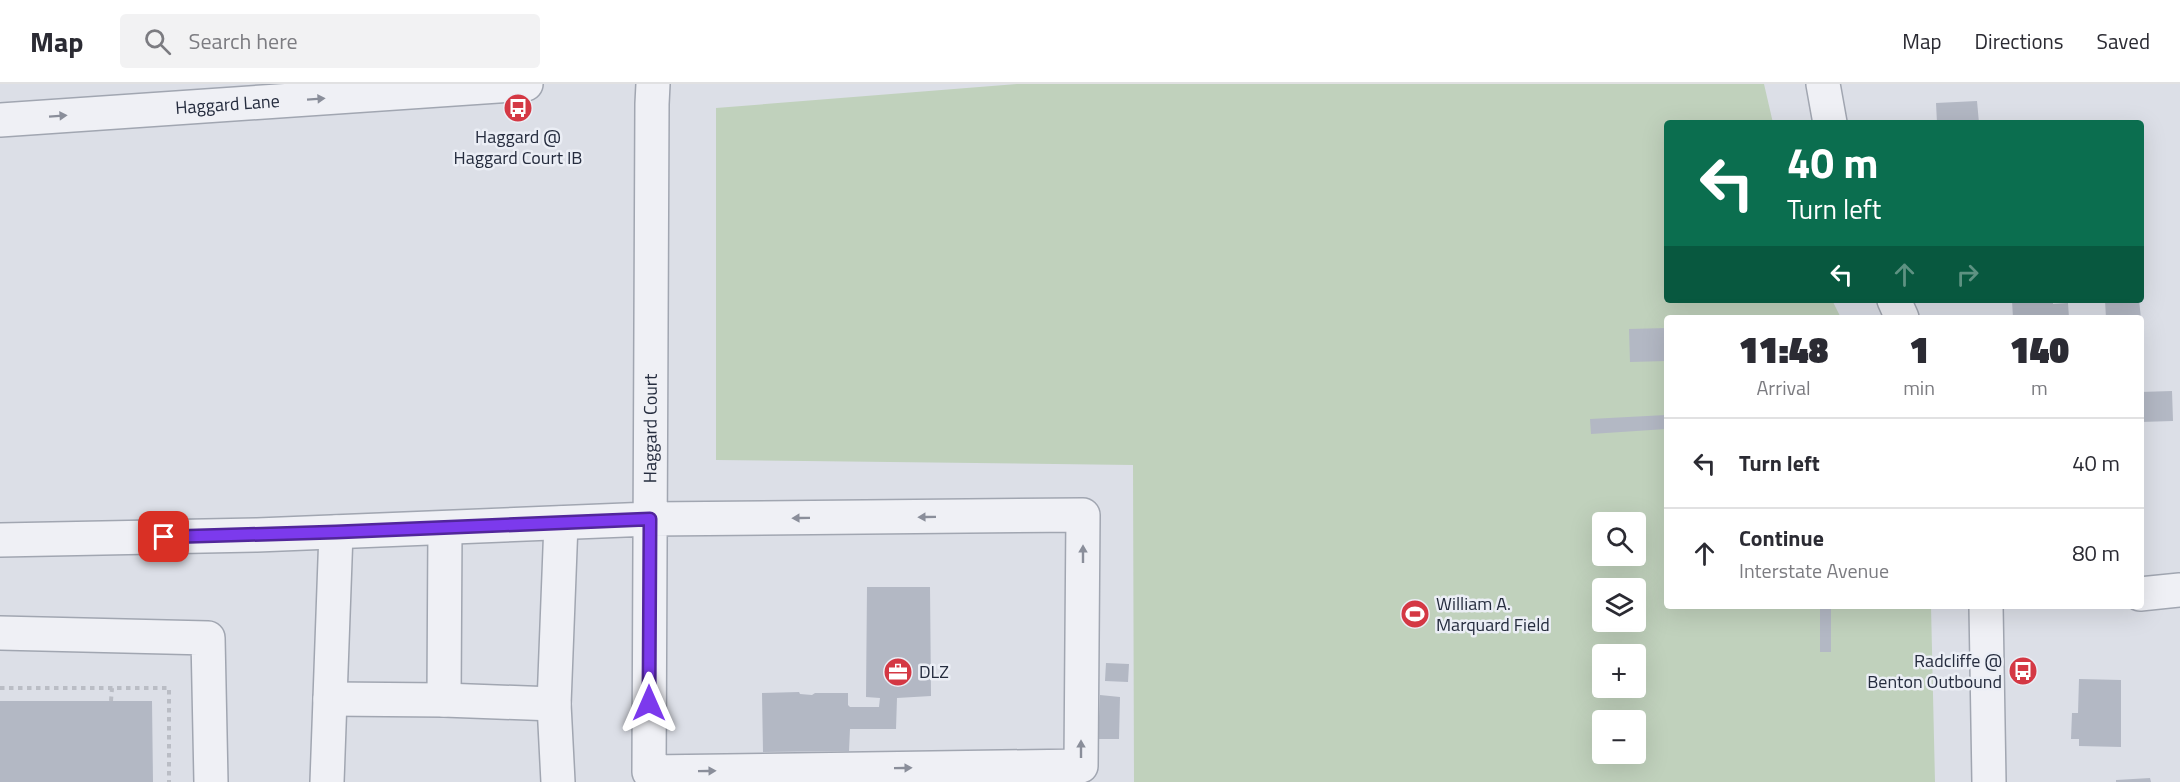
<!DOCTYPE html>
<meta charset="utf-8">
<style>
body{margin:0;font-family:"Titillium Web",sans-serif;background:#f2f2f3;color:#2b2b33;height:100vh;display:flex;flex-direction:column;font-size:22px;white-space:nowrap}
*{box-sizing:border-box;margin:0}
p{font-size:20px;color:#7c7c81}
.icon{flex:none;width:33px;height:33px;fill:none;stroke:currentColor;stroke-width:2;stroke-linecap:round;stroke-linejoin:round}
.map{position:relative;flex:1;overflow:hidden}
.sheet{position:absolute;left:1664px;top:231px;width:480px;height:294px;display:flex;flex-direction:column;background:#fff;border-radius:6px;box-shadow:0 6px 24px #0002}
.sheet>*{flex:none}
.hud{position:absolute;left:1664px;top:36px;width:480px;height:183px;border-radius:6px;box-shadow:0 6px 24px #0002;background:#0b6e4f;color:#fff;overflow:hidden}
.tools{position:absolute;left:1592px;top:428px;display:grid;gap:12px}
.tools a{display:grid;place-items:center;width:54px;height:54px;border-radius:6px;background:#fff;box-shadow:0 6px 24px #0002;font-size:30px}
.pin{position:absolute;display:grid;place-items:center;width:51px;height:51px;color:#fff;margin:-26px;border-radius:12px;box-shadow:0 3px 9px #0006}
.me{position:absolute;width:66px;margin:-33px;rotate:0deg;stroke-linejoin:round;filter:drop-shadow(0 0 4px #0008)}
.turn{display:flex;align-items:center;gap:21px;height:126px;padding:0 24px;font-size:27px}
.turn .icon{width:78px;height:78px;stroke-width:2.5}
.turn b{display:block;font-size:42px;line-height:51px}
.lanes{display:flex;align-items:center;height:57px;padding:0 24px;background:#0003;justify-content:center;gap:30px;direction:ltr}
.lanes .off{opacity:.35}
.eta{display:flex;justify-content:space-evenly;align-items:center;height:102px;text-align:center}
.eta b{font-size:36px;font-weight:800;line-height:42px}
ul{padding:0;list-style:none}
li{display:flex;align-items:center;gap:18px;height:90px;padding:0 24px;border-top:2px solid #e1e1e2}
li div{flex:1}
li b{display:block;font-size:22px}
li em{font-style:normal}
header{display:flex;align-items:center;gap:36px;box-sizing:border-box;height:84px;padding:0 30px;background:#fff;border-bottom:2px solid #e1e1e2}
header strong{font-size:28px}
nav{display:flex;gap:33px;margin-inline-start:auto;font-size:21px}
.search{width:420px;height:54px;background:#f2f2f3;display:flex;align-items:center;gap:15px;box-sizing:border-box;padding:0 21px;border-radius:6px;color:#7c7c81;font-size:22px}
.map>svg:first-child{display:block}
.green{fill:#c0d1bc;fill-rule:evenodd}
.building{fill:#b3b8c4}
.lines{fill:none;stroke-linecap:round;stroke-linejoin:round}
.minor-casing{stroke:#a1a6b1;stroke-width:36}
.path{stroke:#babdc5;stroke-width:4;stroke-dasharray:4.5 4.5;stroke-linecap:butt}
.minor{stroke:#eff0f5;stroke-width:33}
.oneway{fill:#8a8e9a}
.route-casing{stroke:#51269a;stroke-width:15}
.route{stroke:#7c3aed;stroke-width:10}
.labels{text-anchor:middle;stroke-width:5;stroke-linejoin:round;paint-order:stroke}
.street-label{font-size:18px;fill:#252c3e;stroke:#ebeef5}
.poi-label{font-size:18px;fill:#252c3e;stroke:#ebeef5;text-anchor:start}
</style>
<header>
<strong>Map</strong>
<div class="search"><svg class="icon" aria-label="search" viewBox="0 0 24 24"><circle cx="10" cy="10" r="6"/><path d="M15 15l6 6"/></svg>Search here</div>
<nav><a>Map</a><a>Directions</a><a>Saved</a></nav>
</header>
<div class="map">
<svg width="2180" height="698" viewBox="0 0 2180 698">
<rect width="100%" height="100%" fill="#dcdfe7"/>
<!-- green -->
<path class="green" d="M 1017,0 L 1764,0 L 1773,39 L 1666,39 L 1666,216 L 1832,216 L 1841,234 L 1666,234 L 1666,522 L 1931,522 L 1935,698 L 1134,698 L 1133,381 L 716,376 L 716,24 ZM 1602,438 L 1635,438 L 1635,471 L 1602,471 ZM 1602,504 L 1635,504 L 1635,537 L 1602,537 ZM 1602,570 L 1635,570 L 1635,603 L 1602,603 ZM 1602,636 L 1635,636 L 1635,669 L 1602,669 Z"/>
<!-- building -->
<path class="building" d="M 1977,17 L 1979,39 L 1937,39 L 1936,19 Z
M 2012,216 L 2053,216 L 2053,220 L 2068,219 L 2069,234 L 2013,234 Z
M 2105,216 L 2139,216 L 2141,234 L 2106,234 Z
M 1666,244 L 1666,277 L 1630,278 L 1629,245 Z
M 2172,307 L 2173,337 L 2140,338 L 2140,308 Z
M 1666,331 L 1666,345 L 1591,350 L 1590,335 Z
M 867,503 L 930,503 L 931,612 L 897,614 L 896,645 L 850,645 L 849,667 L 763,668 L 762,609 L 799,608 L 800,610 L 812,611 L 815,609 L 848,609 L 848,621 L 850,623 L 879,623 L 880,614 L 866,613 Z
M 1820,522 L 1831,522 L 1831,568 L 1820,568 Z
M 1106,579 L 1129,580 L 1128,598 L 1105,597 Z
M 2079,595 L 2121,596 L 2121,663 L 2079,662 L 2079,655 L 2071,655 L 2072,629 L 2078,629 Z
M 1100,611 L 1120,613 L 1119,655 L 1098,655 Z
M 0,617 L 152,617 L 153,698 L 0,698 Z
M 2150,694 L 2151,698 L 2116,698 L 2116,696 Z"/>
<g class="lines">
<!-- minor casing -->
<g class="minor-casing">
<g id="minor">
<path d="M 1823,0 L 1830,39"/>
<path id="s1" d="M 0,36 L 526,0"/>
<path d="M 1894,216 L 1902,234"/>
<path id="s2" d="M 0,456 L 257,451 L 650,435 L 1083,431 L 1081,682 L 649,688 L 652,20 L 653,0"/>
<path d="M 2140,510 L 2180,506"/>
<path d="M 1986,522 L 1989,698"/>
<path d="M 0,549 L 208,554 L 211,698"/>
<path d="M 330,615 L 444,616 L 554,620"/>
<path d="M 444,616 L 445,444"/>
<path d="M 327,698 L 336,448"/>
<path d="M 558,698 L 554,620 L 561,439"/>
</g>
</g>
<!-- path -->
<path class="path" d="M 0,604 L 169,604 L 169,698
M 111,617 L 112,604"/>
<!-- minor -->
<use href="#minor" class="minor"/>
</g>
<!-- one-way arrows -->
<defs><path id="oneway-solid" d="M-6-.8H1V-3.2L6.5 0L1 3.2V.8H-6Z" transform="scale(1.5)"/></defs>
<g class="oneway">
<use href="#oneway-solid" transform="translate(316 15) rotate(-4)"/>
<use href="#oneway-solid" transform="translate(58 32) rotate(-4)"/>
<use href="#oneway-solid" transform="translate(927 433) rotate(179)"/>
<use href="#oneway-solid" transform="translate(801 434) rotate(179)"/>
<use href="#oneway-solid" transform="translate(1083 470) rotate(-90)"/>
<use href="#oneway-solid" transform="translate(1081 665) rotate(-90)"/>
<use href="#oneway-solid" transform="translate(903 684) rotate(-1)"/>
<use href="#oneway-solid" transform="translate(707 687) rotate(-1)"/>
</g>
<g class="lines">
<!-- route casing -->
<g class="route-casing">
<path id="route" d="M 164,453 L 336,448 L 650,435 L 649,619"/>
</g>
<!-- route -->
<use href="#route" class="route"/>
</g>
<!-- icons -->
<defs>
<g id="bus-disc" transform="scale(1.5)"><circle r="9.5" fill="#d43844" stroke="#ebeef5"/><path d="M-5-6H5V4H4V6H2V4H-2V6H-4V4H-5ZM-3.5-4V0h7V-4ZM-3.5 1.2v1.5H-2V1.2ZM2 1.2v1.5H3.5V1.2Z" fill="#fff"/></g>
<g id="stadium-disc" transform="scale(1.5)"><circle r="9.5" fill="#d43844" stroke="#ebeef5"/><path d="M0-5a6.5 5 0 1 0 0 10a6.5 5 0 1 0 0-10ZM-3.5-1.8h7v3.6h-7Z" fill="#fff"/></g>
<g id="office-disc" transform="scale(1.5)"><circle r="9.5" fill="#d43844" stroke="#ebeef5"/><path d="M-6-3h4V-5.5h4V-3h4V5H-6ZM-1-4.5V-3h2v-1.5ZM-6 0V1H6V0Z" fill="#fff"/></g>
</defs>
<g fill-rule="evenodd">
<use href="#bus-disc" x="518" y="24"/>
<use href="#stadium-disc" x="1415" y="530"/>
<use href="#bus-disc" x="2023" y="587"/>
<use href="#office-disc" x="898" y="588"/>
</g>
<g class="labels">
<!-- street labels -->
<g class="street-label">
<text dy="6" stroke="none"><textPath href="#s1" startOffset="228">Haggard Lane</textPath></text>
<text dy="6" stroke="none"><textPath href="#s2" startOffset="2110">Haggard Court</textPath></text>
</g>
<!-- poi labels -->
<g class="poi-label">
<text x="518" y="59" text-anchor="middle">Haggard @<tspan x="518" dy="21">Haggard Court IB</tspan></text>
<text x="1436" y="526">William A.<tspan x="1436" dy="21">Marquard Field</tspan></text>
<text x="2002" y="583" text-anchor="end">Radcliffe @<tspan x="2002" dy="21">Benton Outbound</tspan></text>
<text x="919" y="594">DLZ</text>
</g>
</g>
</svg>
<div class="tools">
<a><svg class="icon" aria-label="search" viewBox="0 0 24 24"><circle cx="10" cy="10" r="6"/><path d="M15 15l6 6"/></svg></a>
<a><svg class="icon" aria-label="layers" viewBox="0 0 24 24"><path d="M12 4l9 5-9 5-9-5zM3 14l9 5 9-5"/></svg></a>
<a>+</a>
<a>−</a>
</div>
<div class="pin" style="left:164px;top:453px;background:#d93025"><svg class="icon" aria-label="arrive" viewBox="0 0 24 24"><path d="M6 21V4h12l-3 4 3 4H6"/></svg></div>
<svg class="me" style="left:649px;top:619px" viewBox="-20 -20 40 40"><path d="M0-17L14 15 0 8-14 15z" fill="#7c3aed" stroke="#fff" stroke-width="4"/></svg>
<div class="hud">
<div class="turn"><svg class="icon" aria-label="left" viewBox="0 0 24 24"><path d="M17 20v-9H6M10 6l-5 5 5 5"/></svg><div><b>40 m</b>Turn left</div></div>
<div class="lanes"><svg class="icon" aria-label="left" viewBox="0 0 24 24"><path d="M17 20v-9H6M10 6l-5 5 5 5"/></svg><svg class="icon off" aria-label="ahead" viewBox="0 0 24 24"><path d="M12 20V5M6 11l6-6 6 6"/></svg><svg class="icon off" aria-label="right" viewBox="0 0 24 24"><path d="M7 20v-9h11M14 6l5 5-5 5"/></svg></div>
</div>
<section class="sheet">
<div class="eta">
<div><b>11:48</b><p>Arrival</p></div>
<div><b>1</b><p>min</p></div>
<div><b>140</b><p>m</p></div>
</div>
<ul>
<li><svg class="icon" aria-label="left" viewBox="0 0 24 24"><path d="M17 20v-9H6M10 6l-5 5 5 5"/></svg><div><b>Turn left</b></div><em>40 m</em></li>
<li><svg class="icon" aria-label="ahead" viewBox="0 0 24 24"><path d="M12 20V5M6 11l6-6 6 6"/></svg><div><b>Continue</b><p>Interstate Avenue</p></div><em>80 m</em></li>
</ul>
</section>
</div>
